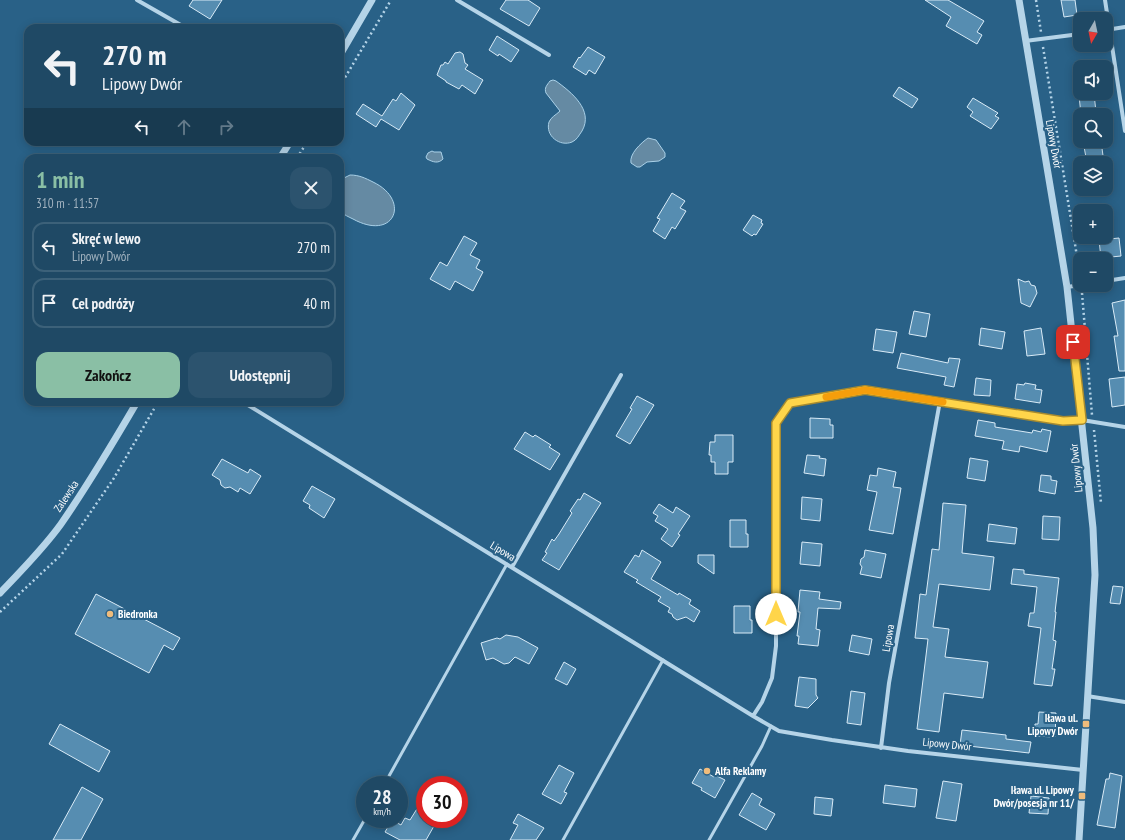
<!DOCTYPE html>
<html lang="pl">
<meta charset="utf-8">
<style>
body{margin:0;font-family:"PT Sans Narrow",sans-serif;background:#2c536e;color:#f1f3f6;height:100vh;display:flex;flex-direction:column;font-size:15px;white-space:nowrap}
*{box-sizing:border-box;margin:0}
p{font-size:13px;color:#a1b2bf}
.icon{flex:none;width:22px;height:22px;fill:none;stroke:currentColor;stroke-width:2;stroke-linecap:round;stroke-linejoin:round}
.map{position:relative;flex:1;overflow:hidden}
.details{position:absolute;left:24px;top:154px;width:320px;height:252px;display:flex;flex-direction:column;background:#1f4965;border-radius:12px;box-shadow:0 2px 10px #0003,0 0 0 1px #3c6179}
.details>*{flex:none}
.hud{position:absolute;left:24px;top:24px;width:320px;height:122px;border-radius:12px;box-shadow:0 2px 10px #0003,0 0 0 1px #3c6179;background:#1f4965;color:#f1f3f6;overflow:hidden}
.needle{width:26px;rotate:189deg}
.fabs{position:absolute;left:1073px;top:12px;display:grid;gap:8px}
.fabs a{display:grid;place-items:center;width:40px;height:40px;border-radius:8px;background:#1f4965;box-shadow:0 2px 10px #0003,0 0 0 1px #3c6179;font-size:20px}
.speed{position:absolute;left:356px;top:776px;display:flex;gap:8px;font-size:20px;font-weight:700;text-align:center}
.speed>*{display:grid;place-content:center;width:52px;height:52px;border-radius:50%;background:#1f4965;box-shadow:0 2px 10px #0003,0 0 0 1px #3c6179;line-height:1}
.speed small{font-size:10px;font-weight:400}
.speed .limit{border:6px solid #d22;background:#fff;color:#111}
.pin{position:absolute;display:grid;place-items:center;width:34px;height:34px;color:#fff;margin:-17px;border-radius:8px;box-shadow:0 2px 6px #0006}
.me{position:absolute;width:44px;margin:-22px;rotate:0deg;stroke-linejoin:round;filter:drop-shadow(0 0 3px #0008)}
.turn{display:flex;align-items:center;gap:14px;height:84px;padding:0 12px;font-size:18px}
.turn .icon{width:52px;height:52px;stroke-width:2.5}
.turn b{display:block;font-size:28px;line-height:34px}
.lanes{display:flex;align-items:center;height:38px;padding:0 12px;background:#0003;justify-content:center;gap:20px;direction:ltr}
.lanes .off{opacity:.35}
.round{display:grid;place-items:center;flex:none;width:42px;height:42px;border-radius:12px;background:#2c536e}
.summary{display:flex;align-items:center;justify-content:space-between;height:68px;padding:0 12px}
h1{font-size:24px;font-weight:800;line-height:30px;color:#8abfa5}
.action{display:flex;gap:8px;margin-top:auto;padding:8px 12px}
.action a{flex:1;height:46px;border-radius:12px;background:#8abfa5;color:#111;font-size:16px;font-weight:800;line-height:46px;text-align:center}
.action a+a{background:#2c536e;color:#f1f3f6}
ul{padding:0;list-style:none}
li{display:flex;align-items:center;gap:12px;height:50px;margin:0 8px 6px;padding:0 4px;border:2px solid #3c6179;border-radius:12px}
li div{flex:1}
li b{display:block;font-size:15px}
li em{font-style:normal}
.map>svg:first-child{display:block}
.water{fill:#658aa3;stroke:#aad1e8}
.building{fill:#568db1;stroke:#d9ebf7}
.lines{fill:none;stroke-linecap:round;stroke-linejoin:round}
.path{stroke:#b5d4e8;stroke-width:2.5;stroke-dasharray:2 3;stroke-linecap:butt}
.service{stroke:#b5d4e8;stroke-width:3}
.minor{stroke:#b5d4e8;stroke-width:4}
.tertiary{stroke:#b5d4e8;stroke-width:7}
.route-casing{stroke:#a68a30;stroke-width:10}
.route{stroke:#ffd54a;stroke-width:7}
.slow{stroke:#f59e0b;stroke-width:7}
.poi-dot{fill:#efbc7c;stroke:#296187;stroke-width:1.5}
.labels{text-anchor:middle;stroke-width:4;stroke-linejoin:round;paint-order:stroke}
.street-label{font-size:11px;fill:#fff;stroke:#296187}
.poi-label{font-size:11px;font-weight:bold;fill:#fff;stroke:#296187;text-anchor:start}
</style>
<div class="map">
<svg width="1125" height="840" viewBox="0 0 1125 840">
<rect width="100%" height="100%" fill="#296187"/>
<!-- water -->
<path class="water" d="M 553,80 L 556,81 C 571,92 594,110 582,131 C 579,135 577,140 572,142 C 560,147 545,136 549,122 C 551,117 556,115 560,111 L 546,93 C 544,88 547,85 550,81 Z
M 648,138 L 656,140 L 665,153 L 665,157 L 659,161 L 647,162 L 640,167 L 637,167 L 631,163 C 629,154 641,143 648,138 Z
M 432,151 L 434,152 L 441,152 L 443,159 C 438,164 433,162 427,159 L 426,157 L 428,153 Z
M 350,175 C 359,175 365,178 373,182 C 411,200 395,242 353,219 C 349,217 344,215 340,211 L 340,180 Z"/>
<!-- building -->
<path class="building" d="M 193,0 L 222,0 L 210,19 L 189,6 Z
M 506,0 L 528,0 L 540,8 L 529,26 L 500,9 Z
M 925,0 L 948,0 L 984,21 L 977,32 L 982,35 L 977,44 L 946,26 L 951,17 Z
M 1061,0 L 1075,0 L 1077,15 L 1064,17 Z
M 497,36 L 519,50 L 511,62 L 499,54 L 498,56 L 489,50 Z
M 588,47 L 605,57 L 595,74 L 589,70 L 586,75 L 573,67 L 579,57 L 580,58 Z
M 460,52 L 463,54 L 465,63 L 468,65 L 465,69 L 483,80 L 475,94 L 462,85 L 459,89 L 446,82 L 446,81 L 437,75 L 441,65 L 443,65 L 445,62 L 448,64 L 455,53 Z
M 899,87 L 918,99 L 912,108 L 893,96 Z
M 401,93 L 415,105 L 399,130 L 381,119 L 376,127 L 356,114 L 363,104 L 382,116 L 393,99 L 396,101 Z
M 1094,94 L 1096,112 L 1081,114 L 1079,96 Z
M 973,98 L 998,113 L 995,116 L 999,118 L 991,129 L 970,116 L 973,112 L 967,107 Z
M 1083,141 L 1101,141 L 1104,163 L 1087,163 Z
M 672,193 L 685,201 L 680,208 L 686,211 L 675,229 L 672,227 L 665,239 L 653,231 L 660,219 L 657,218 Z
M 753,215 L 762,220 L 761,223 L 763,224 L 756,235 L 754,234 L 752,236 L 743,230 Z
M 464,236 L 477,243 L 470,255 L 480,260 L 476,268 L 483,272 L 473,291 L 455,281 L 450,290 L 430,279 L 440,262 L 447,266 Z
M 1119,238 L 1121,256 L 1101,258 L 1099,240 Z
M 1018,279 L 1025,282 L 1029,281 L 1031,285 L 1035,286 L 1037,293 L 1030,307 L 1021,303 Z
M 1125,300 L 1125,371 L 1119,371 L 1114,336 L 1118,336 L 1112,303 Z
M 914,311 L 930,314 L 926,337 L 909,334 Z
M 981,328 L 1005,332 L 1002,349 L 979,345 Z
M 1041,328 L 1045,354 L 1027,356 L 1024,331 Z
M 876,329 L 897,332 L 893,353 L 873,350 Z
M 901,353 L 948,363 L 949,358 L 960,359 L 954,387 L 944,385 L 946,377 L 897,368 Z
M 1125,377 L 1125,405 L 1112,407 L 1109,379 Z
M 976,378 L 991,380 L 990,396 L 974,395 Z
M 1025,383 L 1036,385 L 1035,389 L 1042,390 L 1040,403 L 1015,399 L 1017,384 L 1024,385 Z
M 637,396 L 654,405 L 630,444 L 616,436 L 632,409 L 630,408 Z
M 810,418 L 830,419 L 830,425 L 833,425 L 833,438 L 810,438 Z
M 978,420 L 995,423 L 995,427 L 1032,433 L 1033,430 L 1041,432 L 1042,429 L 1051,431 L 1047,452 L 1020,446 L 1019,452 L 1002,449 L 1004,441 L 975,436 Z
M 525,432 L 533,437 L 535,435 L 551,445 L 549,447 L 560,454 L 550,470 L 514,449 Z
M 715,435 L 733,435 L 733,462 L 728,462 L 728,474 L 715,474 L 715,462 L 711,462 L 711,455 L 709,455 L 710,442 L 715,442 Z
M 807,455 L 820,456 L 819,458 L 826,459 L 824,476 L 804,473 Z
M 970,458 L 988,461 L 985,481 L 967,478 Z
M 222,459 L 248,473 L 250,469 L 261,476 L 250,494 L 240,488 L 238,492 L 230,487 L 225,488 L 221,485 L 220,480 L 212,475 Z
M 878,468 L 896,472 L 893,487 L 901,488 L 893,534 L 869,530 L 877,492 L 867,490 L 870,475 L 877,476 Z
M 1041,475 L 1051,476 L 1051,480 L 1057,481 L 1055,494 L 1039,491 Z
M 312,486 L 335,499 L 324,518 L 309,508 L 310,505 L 303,501 Z
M 584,493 L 601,503 L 559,570 L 542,560 L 547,553 L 545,552 L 552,539 L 554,541 L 559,534 L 572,513 L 570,511 L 578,499 L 580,500 Z
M 802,497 L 822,499 L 820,521 L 801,519 Z
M 943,503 L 966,505 L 962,553 L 994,557 L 990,590 L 939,584 L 933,627 L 949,629 L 945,657 L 988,662 L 983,698 L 944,693 L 939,732 L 917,729 L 928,639 L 915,638 L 920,594 L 926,595 L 932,549 L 939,550 Z
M 659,504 L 673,513 L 676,507 L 690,516 L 678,534 L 680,535 L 672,547 L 661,539 L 668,529 L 655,521 L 658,516 L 653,513 Z
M 1043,516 L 1060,517 L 1059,540 L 1042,539 Z
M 730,520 L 746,520 L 746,534 L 748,534 L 748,547 L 730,547 Z
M 989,524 L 1017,528 L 1015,544 L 987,541 Z
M 802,542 L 822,544 L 820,566 L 800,564 Z
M 642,550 L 661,562 L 651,579 L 678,595 L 679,593 L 691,600 L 689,604 L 700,611 L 694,622 L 686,617 L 677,620 L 673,617 L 672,614 L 668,612 L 670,608 L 658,601 L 661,597 L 636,582 L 638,580 L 624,572 L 635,555 L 639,557 Z
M 865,550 L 886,554 L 881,578 L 860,574 L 862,567 L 860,564 L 861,559 L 864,557 Z
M 698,555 L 714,555 L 714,574 L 698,563 Z
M 1013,569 L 1024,570 L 1024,574 L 1059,578 L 1055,612 L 1056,612 L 1053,640 L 1056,641 L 1052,669 L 1055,669 L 1052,686 L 1034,684 L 1041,628 L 1028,626 L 1030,613 L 1034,613 L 1037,587 L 1011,584 Z
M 1113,586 L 1123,587 L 1120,604 L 1110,603 Z
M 800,590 L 820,592 L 819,599 L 841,602 L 840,609 L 818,608 L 816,629 L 820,630 L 818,646 L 798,644 L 799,636 L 797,636 L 800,612 L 798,612 Z
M 96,594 L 180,638 L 173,650 L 164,645 L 149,673 L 75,634 Z
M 734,606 L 750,606 L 750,620 L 752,620 L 752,633 L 734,633 Z
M 506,635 L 518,637 L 538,648 L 529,664 L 515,657 L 509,663 L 504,664 L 493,658 L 486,660 L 481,643 L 497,638 L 500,639 Z
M 852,635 L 872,639 L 869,655 L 849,651 Z
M 564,662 L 576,669 L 567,685 L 555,679 Z
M 799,677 L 816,679 L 816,695 L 818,698 L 808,708 L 795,706 Z
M 851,691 L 865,693 L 861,725 L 847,723 Z
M 1039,712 L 1056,713 L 1055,737 L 1034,736 L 1035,724 L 1038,724 Z
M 60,724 L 110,751 L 99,772 L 49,744 Z
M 962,730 L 1006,735 L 1006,739 L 1031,742 L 1029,753 L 960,745 Z
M 559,765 L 574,773 L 564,792 L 567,793 L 561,804 L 542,794 Z
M 700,769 L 714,777 L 715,775 L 725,780 L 715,798 L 701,790 L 702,788 L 692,783 Z
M 1110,773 L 1122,776 L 1115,828 L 1097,825 L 1106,779 L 1109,779 Z
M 943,781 L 962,784 L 956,821 L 936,818 Z
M 885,785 L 917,789 L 915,807 L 883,803 Z
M 82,787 L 103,799 L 81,840 L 53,840 Z
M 752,793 L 762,799 L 759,805 L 775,814 L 766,830 L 739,815 Z
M 425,796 L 425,819 L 438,819 L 426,840 L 400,840 L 385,832 L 392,820 L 401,825 L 405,818 L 410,820 Z
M 1031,796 L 1049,798 L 1048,814 L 1029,813 Z
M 815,797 L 833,799 L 831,816 L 814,814 Z
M 518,814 L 544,828 L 536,840 L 510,840 L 518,825 L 513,823 Z"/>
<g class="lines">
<!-- path -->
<path class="path" d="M 1036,0 L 1041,32
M 1043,47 L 1080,275
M 340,86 L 391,0
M 297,158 L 307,142
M 1082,293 L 1092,415
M 1094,430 L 1101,503
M 0,612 L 62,554 L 114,478 L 158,402"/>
<!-- service -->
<path class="service" d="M 384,785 L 507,564
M 353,840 L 365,819
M 563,840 L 663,660
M 709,840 L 762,746 L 771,726"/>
<!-- minor -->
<path class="minor" d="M 137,0 L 186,28
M 457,0 L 549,55
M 1105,0 L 1125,131
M 1106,30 L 1125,27
M 1025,41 L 1080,34
M 1106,281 L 1125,278
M 1067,287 L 1081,285
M 243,402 L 753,716 L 779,731 L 832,740 L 908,751 L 1083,770
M 512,567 L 621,375
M 1087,696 L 1125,702
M 753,716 L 762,702 L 772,678 L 776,646 L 776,423 L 790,403 L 865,390 L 940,401
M 881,748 L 889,683 L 940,401 L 1063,421 L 1082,420 L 1125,427"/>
<!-- tertiary -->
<path class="tertiary" d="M 1019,0 L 1067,287 L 1093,528 L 1095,575 L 1079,840
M 340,55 L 372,0
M 280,158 L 290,142
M 0,593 C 21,571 43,549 61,524 C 88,485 113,443 137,402"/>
</g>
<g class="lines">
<!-- route casing -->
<g class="route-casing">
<path id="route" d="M 776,614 L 776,423 L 790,403 L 865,390 L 1063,421 L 1082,420 L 1073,342"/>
</g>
<!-- route -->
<use href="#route" class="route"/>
<!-- slow -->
<path class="slow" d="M 826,397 L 865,390 L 943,402"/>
</g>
<!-- markers -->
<g class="poi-dot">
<circle cx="110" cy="614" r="4"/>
<rect x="1082" y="720" width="8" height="8" rx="2"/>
<circle cx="707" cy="771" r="4"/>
<rect x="1078" y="792" width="8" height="8" rx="2"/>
</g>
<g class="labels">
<!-- street labels -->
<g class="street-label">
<text transform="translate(1054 144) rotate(80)" y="4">Lipowy Dwór</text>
<text transform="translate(1076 468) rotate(-96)" y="4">Lipowy Dwór</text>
<text transform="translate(66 496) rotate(-57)" y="4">Zalewska</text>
<text transform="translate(503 551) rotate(31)" y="4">Lipowa</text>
<text transform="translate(888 638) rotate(-80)" y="4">Lipowa</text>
<text transform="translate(947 744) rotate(6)" y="4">Lipowy Dwór</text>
</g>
<!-- poi labels -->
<g class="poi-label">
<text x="118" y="618">Biedronka</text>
<text x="1078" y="722" text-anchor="end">Iława ul.<tspan x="1078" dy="13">Lipowy Dwór</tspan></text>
<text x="715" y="775">Alfa Reklamy</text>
<text x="1074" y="794" text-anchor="end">Iława ul. Lipowy<tspan x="1074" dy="13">Dwór/posesja nr 11/</tspan></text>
</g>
</g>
</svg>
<div class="fabs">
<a><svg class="needle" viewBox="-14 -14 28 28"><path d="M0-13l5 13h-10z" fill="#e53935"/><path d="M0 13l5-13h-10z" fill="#a1b2bf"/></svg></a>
<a><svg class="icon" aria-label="sound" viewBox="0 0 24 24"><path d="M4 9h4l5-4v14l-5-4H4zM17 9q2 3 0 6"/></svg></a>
<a><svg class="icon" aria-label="search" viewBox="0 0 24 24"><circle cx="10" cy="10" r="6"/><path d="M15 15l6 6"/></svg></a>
<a><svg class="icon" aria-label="layers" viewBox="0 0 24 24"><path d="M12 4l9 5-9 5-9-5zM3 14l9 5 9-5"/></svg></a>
<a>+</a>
<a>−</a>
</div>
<div class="speed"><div>28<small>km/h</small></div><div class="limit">30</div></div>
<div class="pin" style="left:1073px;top:342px;background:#d93025"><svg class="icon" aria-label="arrive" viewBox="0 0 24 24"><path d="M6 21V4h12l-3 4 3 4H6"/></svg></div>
<svg class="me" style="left:776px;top:614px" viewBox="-20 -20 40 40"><circle r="19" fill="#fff"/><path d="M0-13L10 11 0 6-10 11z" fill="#ffd54a"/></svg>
<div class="hud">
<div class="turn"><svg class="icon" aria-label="left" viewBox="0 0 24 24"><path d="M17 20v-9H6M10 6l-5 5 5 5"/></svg><div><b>270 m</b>Lipowy Dwór</div></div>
<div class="lanes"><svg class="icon" aria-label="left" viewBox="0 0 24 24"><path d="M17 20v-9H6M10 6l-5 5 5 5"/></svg><svg class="icon off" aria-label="ahead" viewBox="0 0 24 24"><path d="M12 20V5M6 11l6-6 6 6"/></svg><svg class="icon off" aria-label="right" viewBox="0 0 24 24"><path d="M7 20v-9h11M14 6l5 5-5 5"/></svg></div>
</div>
<section class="details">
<div class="summary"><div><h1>1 min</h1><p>310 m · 11:57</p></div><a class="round"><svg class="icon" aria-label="close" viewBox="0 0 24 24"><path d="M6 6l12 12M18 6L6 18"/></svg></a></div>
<ul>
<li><svg class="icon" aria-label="left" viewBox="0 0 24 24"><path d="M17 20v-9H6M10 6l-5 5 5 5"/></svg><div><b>Skręć w lewo</b><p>Lipowy Dwór</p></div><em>270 m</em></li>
<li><svg class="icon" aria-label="arrive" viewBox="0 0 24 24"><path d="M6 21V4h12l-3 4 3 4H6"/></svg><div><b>Cel podróży</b></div><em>40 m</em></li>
</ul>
<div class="action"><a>Zakończ</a><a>Udostępnij</a></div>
</section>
</div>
